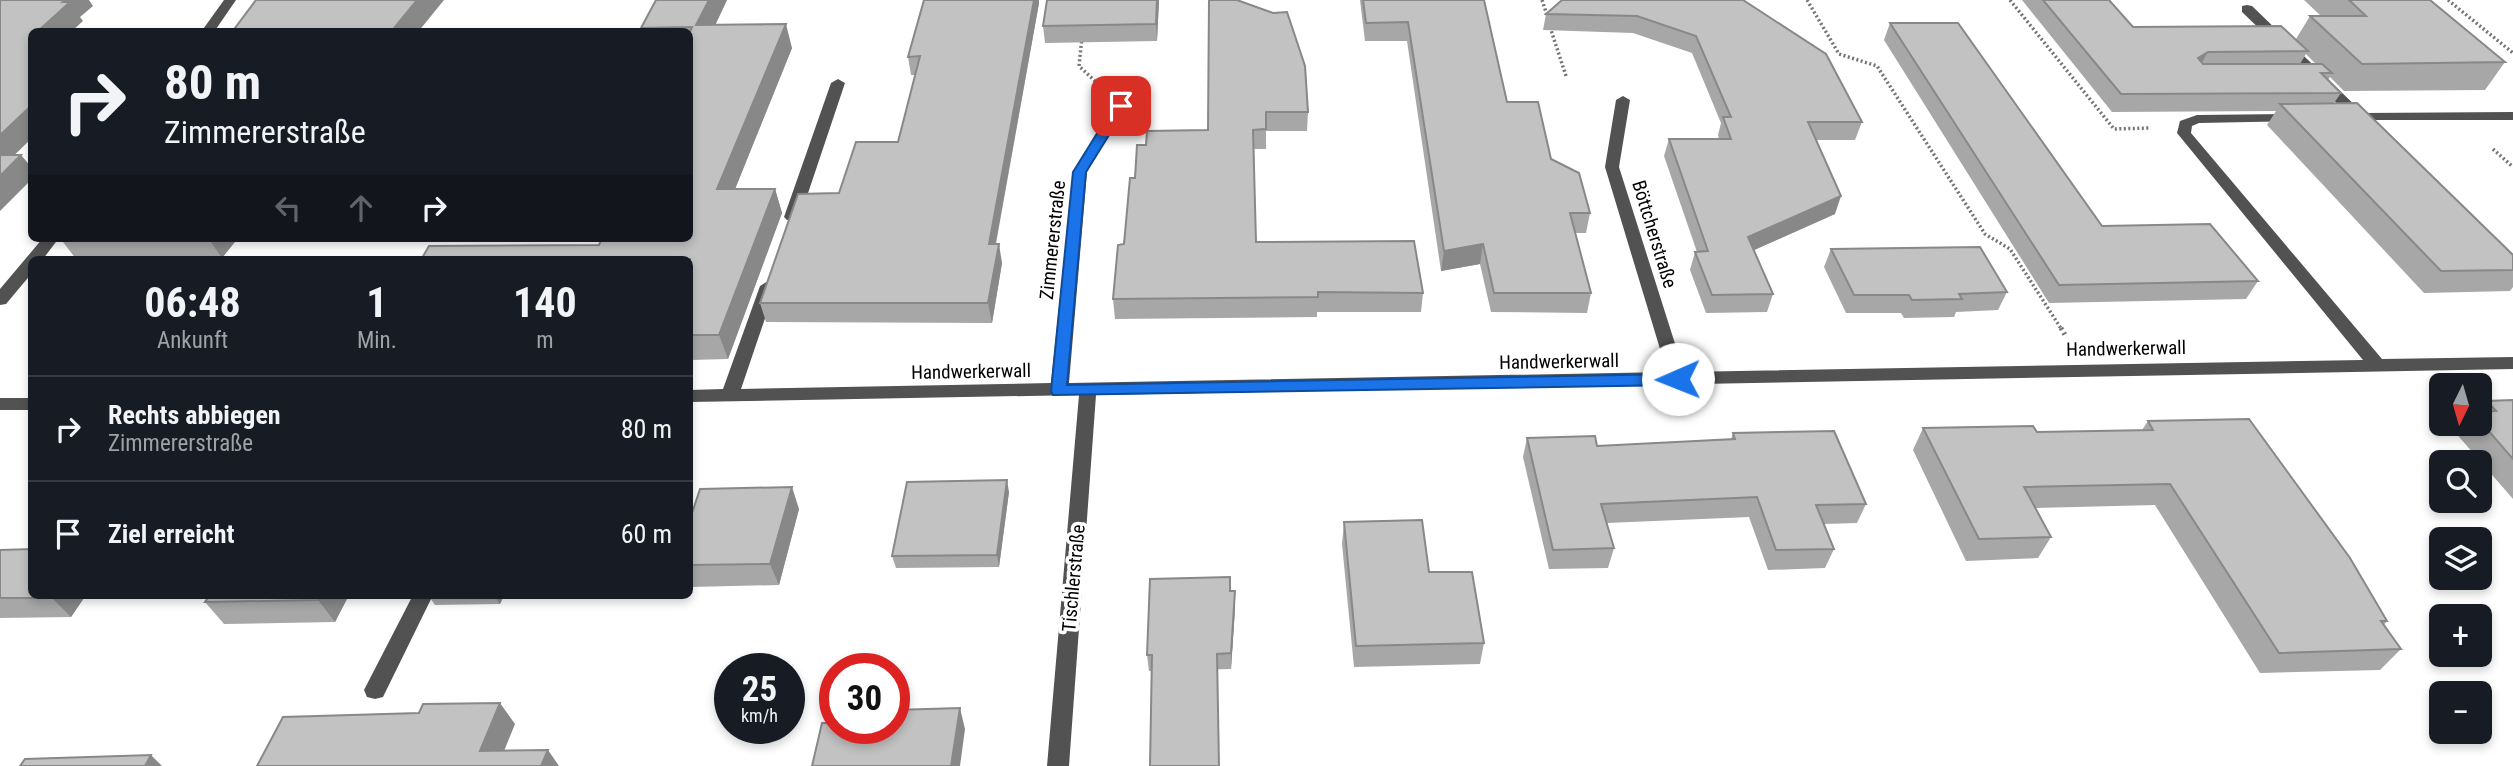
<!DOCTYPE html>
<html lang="de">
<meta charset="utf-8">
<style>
body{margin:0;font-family:"Roboto Condensed",sans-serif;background:#242831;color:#f1f3f6;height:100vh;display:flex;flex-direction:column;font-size:26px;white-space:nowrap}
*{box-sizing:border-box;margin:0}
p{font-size:23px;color:#9ea1a6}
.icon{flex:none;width:38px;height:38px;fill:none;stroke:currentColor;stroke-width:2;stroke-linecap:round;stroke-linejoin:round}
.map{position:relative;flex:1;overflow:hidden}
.details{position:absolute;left:28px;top:256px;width:665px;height:343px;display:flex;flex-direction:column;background:#171b24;border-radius:10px;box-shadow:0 4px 10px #0003}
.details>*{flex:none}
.banner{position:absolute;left:28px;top:28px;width:665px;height:214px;border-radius:10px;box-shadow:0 4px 10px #0003;background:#171b24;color:#f1f3f6;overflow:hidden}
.needle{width:46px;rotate:185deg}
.fabs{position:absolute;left:2429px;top:373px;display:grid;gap:14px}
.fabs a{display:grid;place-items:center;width:63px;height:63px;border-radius:10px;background:#171b24;box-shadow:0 4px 10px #0003;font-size:35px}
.speed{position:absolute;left:714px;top:653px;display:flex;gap:14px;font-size:35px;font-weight:700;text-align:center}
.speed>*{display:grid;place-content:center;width:91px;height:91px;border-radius:50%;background:#171b24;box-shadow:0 4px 10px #0003;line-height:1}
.speed small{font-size:18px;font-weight:400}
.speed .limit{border:10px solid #d22;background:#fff;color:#111}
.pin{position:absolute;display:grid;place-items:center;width:60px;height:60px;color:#fff;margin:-30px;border-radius:14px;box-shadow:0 4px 10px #0006}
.me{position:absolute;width:77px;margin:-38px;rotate:269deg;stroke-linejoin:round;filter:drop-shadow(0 0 5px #0008)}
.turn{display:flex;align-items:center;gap:24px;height:147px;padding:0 21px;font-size:32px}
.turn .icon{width:91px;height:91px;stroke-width:2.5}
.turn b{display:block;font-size:49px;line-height:60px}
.lanes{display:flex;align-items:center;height:66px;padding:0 21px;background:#0003;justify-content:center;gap:35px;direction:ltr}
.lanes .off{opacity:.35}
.eta{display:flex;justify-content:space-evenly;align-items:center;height:119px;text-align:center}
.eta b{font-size:42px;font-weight:700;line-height:49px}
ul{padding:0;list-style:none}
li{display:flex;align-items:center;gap:21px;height:105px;padding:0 21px;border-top:2px solid #363941}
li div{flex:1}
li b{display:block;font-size:26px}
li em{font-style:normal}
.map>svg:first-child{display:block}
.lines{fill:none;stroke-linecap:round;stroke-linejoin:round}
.path-far1{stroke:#747474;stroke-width:3.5;stroke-dasharray:2 2.5;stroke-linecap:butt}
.path{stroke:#747474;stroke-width:5;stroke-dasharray:2 3.5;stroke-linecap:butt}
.minor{fill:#525252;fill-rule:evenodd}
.wall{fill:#a7a7a7;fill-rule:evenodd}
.shaded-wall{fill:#888}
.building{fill:#c2c2c2;stroke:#888;stroke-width:2}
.route{fill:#1a73e8;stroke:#114b97;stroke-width:2}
.labels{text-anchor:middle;stroke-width:7;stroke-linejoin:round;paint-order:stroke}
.street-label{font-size:19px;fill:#000;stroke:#fff}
</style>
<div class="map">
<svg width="2513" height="766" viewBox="0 0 2513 766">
<rect width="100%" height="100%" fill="#fff"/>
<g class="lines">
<!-- path-far1 -->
<path class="path-far1" d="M 1542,0 L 1548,18
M 1807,0 L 1839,54 L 1877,66 L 1985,234 L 2010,249 L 2062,330
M 2010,0 L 2114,129 L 2150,128
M 2448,0 L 2513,53
M 1550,27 L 1566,76
M 1082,37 L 1079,66 L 1097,83
M 2493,149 L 2513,167"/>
<!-- path -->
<path class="path" d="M 2061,328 L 2065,335"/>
<!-- minor -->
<path class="minor" d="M 224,0 L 236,0 L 214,32 L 201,32 Z
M 2247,5 L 2252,6 L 2363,113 L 2513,112 L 2513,120 L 2344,120 L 2342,117 L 2347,113 L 2242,12 L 2242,6 Z
M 838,79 L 845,83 L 800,217 L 797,220 L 787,220 L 784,217 L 831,83 Z
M 1623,96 L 1630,100 L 1619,167 L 1684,372 L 2363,360 L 2177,133 L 2180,121 L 2197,115 L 2296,114 L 2301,115 L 2301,121 L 2199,123 L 2192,126 L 2191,133 L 2382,359 L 2513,357 L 2513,369 L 1096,395 L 1069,766 L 1047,766 L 1079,395 L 690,402 L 690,390 L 723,389 L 760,286 L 768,281 L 776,286 L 741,389 L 1051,383 L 1073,172 L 1113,106 L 1120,102 L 1127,106 L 1087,172 L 1069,383 L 1667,372 L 1605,167 L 1616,100 Z
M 43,238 L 59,238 L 43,259 L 32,259 L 32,273 L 6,304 L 0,305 L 0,289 Z
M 0,398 L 32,398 L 32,410 L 0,410 Z
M 413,595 L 433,595 L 383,697 L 375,699 L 367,697 L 364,690 Z"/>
</g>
<!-- wall -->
<path class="wall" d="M 727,0 L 715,25 L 792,48 L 735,189 L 775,189 L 782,213 L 728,359 L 690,360 L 690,259 L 422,258 L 690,238 L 690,32 L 642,32 L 641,28 Z
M 924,0 L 1039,0 L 1039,3 L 996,244 L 1002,263 L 992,323 L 766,322 L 760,303 L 839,193 L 898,142 L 916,75 L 911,75 L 908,57 Z
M 1047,0 L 1159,0 L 1157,41 L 1045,43 L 1043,26 Z
M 1360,0 L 1484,0 L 1507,102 L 1551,159 L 1590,213 L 1586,233 L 1575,233 L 1591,293 L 1587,313 L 1491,312 L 1480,264 L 1441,271 L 1407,41 L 1365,41 Z
M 1743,0 L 1862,122 L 1855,140 L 1816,140 L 1835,214 L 1754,250 L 1773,294 L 1767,312 L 1706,313 L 1690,270 L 1695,252 L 1697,252 L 1664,156 L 1669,139 L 1719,139 L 1718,135 L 1721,123 L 1692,53 L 1633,33 L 1543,30 L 1546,14 Z
M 2022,0 L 2109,0 L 2133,27 L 2296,39 L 2310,16 L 2321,16 L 2304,0 L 2430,0 L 2505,62 L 2485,90 L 2344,91 L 2330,77 L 2328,80 L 2341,93 L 2334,103 L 2513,255 L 2513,287 L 2510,291 L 2424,293 L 2267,125 L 2276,111 L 2112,112 ZM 2306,54 L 2316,64 L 2300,64 Z
M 1890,23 L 2102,226 L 2258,281 L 2246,299 L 2049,303 L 1884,40 Z
M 1305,66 L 1308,112 L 1307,131 L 1266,131 L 1266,149 L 1254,149 L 1256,242 L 1423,293 L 1421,312 L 1317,312 L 1317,317 L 1115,319 L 1113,299 L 1135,178 L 1146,145 L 1208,130 Z
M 60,238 L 238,238 L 222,258 L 76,259 Z
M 1831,249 L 2007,292 L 1998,310 L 1956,312 L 1954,317 L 1904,318 L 1901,313 L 1846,313 L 1824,267 Z
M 2513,400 L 2513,499 L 2454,431 L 2461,424 L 2480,424 L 2480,409 L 2487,401 Z
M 2148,421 L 2387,621 L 2384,625 L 2401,649 L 2380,670 L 2260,673 L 2155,505 L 2035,508 L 2051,537 L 2038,558 L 1966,561 L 1913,450 L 1923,428 L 2037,432 L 2142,430 Z
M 1733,433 L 1866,504 L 1857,523 L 1824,524 L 1834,549 L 1825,568 L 1768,570 L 1749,517 L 1607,523 L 1614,548 L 1608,568 L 1549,569 L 1523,457 L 1527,438 L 1597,446 L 1731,439 Z
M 1009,492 L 999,567 L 896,568 L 892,556 Z
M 799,509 L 779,585 L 690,587 L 690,519 Z
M 1344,522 L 1429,572 L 1484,643 L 1480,664 L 1354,667 L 1342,544 Z
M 0,550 L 86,595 L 71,617 L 0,618 Z
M 1230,591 L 1235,591 L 1235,608 L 1231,669 L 1149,671 L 1147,655 Z
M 349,595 L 335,622 L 224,624 L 205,602 Z
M 428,595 L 504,595 L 500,604 L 435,605 Z"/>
<!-- shaded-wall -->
<path class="shaded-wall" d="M 66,0 L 89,0 L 93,6 L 80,17 L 83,21 L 71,32 L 37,32 Z
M 417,0 L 444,0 L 418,32 L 391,32 Z
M 709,0 L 727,0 L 704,49 L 696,25 Z
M 1034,0 L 1039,0 L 1039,3 L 992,263 L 989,244 Z
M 1157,0 L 1159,0 L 1157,41 L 1156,24 Z
M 786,24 L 792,48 L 725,214 L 717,189 Z
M 2208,52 L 2198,69 L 2198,58 Z
M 32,105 L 32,138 L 0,169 L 0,135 Z
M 21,155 L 32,168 L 32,179 L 0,211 L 0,176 Z
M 775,189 L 782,213 L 728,359 L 719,335 Z
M 1841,196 L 1835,214 L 1743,255 L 1748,237 Z
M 208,238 L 238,238 L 222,258 Z
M 999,244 L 1002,263 L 992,323 L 988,303 Z
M 1483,244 L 1480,264 L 1441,271 L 1444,251 Z
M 1007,480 L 1009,492 L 999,567 L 997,555 Z
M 792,487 L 799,509 L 779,585 L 770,564 Z
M 1235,591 L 1235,608 L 1231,669 L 1231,653 Z
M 54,595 L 86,595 L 71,617 L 52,598 Z
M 321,595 L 349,595 L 335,622 L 318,600 Z
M 494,595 L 504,595 L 500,604 Z
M 500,703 L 515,724 L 498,766 L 480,751 Z
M 960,708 L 965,729 L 960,766 L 951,766 Z
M 548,750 L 559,766 L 541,766 Z
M 151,755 L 162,766 L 145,766 Z"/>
<!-- building -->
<path class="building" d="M 0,0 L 66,0 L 63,2 L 70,2 L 37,32 L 32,32 L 32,105 L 0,135 Z
M 256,0 L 417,0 L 391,32 L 232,32 Z
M 656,0 L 709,0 L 696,25 L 786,24 L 717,189 L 775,189 L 719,335 L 690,335 L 690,259 L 280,259 L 422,258 L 429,246 L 599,245 L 602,238 L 690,238 L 690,32 L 692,27 L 641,28 Z
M 924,0 L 1034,0 L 989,244 L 999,244 L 988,303 L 760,303 L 798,194 L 839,193 L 856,142 L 898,142 L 920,56 L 908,57 Z
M 1047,0 L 1157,0 L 1156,24 L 1043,26 Z
M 1209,0 L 1237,0 L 1273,13 L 1287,12 L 1305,66 L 1308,112 L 1266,112 L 1266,129 L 1253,130 L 1256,242 L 1414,241 L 1423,293 L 1318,292 L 1318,297 L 1113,299 L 1118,245 L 1124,244 L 1130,178 L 1135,178 L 1137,145 L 1146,145 L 1147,131 L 1208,130 Z
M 1363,0 L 1484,0 L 1507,102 L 1538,102 L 1551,159 L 1579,173 L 1590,213 L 1570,213 L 1591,293 L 1494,293 L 1483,244 L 1444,251 L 1408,22 L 1366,23 Z
M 1562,0 L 1743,0 L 1826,54 L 1862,122 L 1808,122 L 1841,196 L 1748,237 L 1773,294 L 1712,295 L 1695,252 L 1708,251 L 1669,139 L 1731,139 L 1723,117 L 1731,117 L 1696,36 L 1637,16 L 1546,14 Z
M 2043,0 L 2109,0 L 2133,27 L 2281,26 L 2308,51 L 2208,52 L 2198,58 L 2203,64 L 2322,64 L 2332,73 L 2321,73 L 2341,93 L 2121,94 Z
M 2349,0 L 2430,0 L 2505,62 L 2362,64 L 2310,16 L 2366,16 Z
M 1890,23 L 1958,23 L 2102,226 L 2210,224 L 2258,281 L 2059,285 Z
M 2357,103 L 2513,255 L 2513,270 L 2441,271 L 2280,104 Z
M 0,155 L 21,155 L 0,176 Z
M 1980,247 L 2007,292 L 1959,294 L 1962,299 L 1912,300 L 1909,295 L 1854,295 L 1831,249 Z
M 2513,400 L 2513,459 L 2480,421 L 2480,412 L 2496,411 L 2487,401 Z
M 2249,419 L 2350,558 L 2387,621 L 2381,621 L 2401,649 L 2279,653 L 2170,484 L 2024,487 L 2051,537 L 1979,539 L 1923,428 L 2033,426 L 2037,432 L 2153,430 L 2148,421 Z
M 1834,431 L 1866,504 L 1816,505 L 1834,549 L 1776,550 L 1757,497 L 1601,504 L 1614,548 L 1553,550 L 1527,438 L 1595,436 L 1597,446 L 1735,439 L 1733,433 Z
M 1007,480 L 997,555 L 892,556 L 907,482 Z
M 792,487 L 770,564 L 690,565 L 690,519 L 700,489 Z
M 1422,520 L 1429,572 L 1472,572 L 1484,643 L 1356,646 L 1344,522 Z
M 32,549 L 32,595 L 54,595 L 52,598 L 0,598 L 0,550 Z
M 1230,577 L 1230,591 L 1235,591 L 1231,653 L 1217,654 L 1219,766 L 1150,766 L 1152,655 L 1147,655 L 1150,579 Z
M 210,595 L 321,595 L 318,600 L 205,602 Z
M 500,703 L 480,751 L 548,750 L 541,766 L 257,766 L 283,717 L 419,713 L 423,704 Z
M 960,708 L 951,766 L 812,766 L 822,723 L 835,723 L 835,728 L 894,728 L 894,710 Z
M 151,755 L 145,766 L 20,766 L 25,759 Z"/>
<!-- route -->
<path class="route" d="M 1116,103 L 1127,106 L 1086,172 L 1067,385 L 1678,374 L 1686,379 L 1678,385 L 1053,395 L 1051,391 L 1073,172 Z"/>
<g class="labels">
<!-- street labels -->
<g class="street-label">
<text transform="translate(1655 234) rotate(73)" y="7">Böttcherstraße</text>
<text transform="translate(1052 240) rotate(-84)" y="7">Zimmererstraße</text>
<text transform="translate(2126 348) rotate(-1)" y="7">Handwerkerwall</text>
<text transform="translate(1559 361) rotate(-1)" y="7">Handwerkerwall</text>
<text transform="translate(971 371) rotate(-1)" y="7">Handwerkerwall</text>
<text transform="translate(1073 578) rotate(-85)" y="7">Tischlerstraße</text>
</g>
</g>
</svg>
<div class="fabs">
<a><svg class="needle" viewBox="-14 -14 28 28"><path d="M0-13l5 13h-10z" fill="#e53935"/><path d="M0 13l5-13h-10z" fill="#9ea1a6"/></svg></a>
<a><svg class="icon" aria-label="search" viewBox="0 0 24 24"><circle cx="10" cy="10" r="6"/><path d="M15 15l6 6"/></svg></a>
<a><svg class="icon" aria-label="layers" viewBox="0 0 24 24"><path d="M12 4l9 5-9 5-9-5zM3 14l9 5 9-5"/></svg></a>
<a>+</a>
<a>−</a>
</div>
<div class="speed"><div>25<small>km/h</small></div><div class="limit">30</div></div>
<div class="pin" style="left:1121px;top:106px;background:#d93025"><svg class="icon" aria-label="arrive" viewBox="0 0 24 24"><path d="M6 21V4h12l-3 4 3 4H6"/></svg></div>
<svg class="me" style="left:1678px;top:379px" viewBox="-20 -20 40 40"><circle r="19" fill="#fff"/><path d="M0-13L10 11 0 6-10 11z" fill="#1a73e8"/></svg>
<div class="banner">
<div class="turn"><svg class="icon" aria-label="right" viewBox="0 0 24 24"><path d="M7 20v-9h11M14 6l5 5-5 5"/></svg><div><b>80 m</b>Zimmererstraße</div></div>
<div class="lanes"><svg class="icon off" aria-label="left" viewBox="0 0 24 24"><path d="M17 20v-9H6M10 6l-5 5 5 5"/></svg><svg class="icon off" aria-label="ahead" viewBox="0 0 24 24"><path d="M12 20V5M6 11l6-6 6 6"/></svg><svg class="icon" aria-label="right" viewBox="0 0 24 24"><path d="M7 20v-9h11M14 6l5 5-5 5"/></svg></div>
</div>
<section class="details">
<div class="eta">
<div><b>06:48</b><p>Ankunft</p></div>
<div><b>1</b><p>Min.</p></div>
<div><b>140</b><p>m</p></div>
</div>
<ul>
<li><svg class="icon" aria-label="right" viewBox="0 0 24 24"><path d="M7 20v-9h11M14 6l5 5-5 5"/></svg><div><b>Rechts abbiegen</b><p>Zimmererstraße</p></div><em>80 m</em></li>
<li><svg class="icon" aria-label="arrive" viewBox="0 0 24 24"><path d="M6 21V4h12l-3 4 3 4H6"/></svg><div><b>Ziel erreicht</b></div><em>60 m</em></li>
</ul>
</section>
</div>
